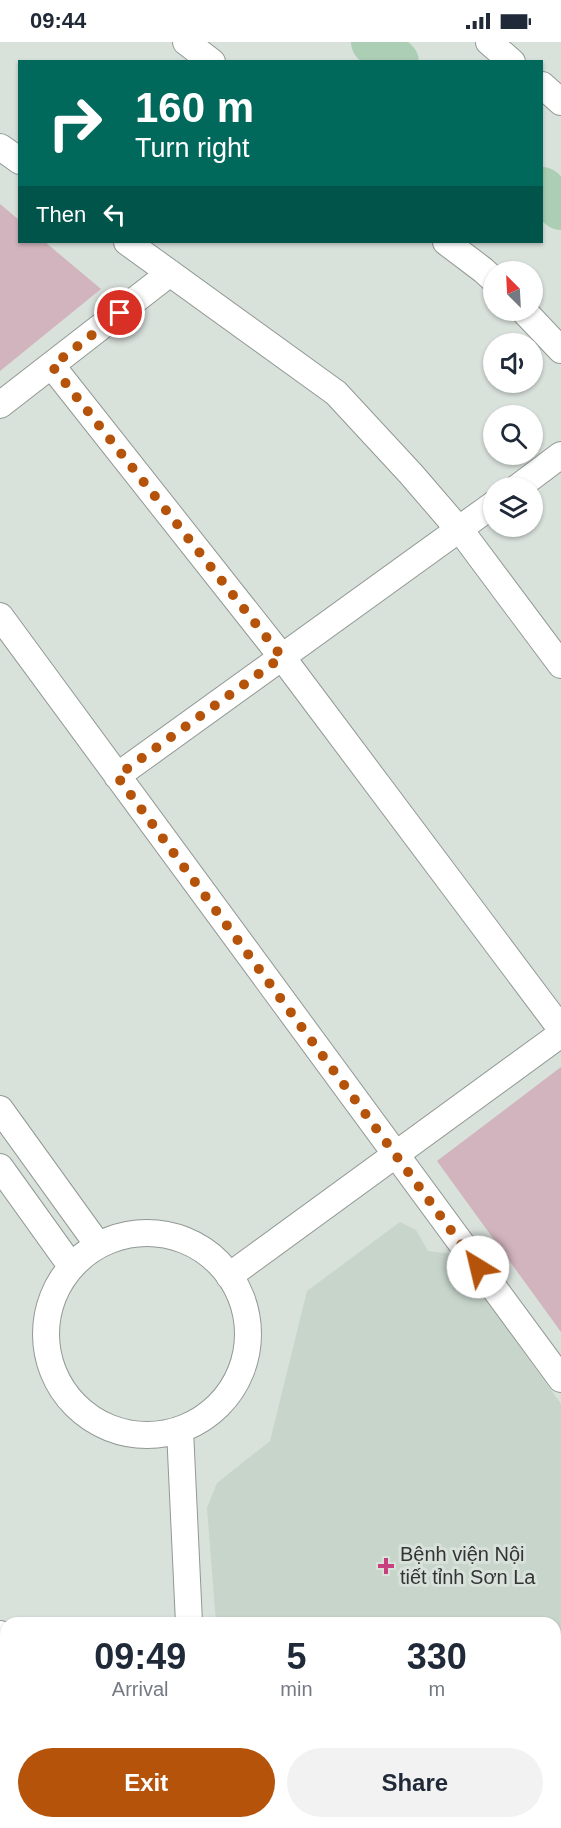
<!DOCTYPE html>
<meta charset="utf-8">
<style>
body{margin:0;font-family:Helvetica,sans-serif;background:#f2f2f3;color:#1f2937;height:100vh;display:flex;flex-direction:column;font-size:22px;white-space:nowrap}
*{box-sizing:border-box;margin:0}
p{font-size:20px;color:#747a83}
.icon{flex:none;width:33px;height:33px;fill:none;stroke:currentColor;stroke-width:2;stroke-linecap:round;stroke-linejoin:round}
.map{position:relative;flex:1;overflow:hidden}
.side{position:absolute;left:0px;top:1575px;width:561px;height:212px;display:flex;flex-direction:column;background:#fff;border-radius:18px 18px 0 0;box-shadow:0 2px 4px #0004}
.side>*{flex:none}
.hud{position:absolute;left:18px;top:18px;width:525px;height:183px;border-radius:0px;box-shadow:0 2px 4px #0004;background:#00695c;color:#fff;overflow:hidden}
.needle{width:39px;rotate:336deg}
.tools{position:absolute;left:483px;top:219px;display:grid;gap:12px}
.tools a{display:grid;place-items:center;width:60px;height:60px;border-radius:50%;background:#fff;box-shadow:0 2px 4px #0004;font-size:30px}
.pin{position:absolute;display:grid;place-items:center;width:51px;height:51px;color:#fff;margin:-26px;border:3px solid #fff;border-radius:50%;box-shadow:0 2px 6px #0007}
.me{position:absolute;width:66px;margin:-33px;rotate:324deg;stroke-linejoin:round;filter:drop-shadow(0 0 4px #0008)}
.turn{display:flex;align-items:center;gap:21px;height:126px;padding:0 18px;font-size:27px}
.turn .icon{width:78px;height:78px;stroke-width:2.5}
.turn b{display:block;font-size:42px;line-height:51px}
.then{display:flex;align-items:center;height:57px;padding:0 18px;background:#0003;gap:12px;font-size:22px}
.eta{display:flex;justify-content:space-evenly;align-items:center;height:102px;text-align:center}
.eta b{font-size:36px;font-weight:800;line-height:42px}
.cta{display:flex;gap:12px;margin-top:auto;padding:12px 18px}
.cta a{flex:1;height:69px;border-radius:36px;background:#b45309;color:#fff;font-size:24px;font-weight:800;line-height:69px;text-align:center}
.cta a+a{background:#f2f2f3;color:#1f2937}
.status{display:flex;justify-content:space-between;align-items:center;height:42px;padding:0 30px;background:#fff;direction:ltr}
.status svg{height:16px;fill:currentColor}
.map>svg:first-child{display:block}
.built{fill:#c7d5cb}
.green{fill:#d1b4bd}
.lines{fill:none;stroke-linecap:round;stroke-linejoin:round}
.river{stroke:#abceb4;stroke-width:46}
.building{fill:#2d4c37}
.street-casing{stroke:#929994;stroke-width:28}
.street{stroke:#fff;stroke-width:26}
.route{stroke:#b45309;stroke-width:10;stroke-dasharray:0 18}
.poi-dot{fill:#c7407d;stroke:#d9e1db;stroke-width:2}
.labels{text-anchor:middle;stroke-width:6;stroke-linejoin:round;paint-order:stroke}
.poi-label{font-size:20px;fill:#323533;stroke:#d9e1db;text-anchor:start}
</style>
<div class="status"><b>09:44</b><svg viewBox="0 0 49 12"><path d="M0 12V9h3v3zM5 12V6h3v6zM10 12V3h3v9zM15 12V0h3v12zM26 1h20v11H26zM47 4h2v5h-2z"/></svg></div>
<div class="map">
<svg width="561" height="1786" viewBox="0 0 561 1786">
<rect width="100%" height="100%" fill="#d9e1db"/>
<!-- built -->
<path class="built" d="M 400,1180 L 416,1188 L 428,1209 L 453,1212 L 561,1362 L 561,1752 L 555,1756 L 555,1581 L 216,1581 L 207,1466 L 217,1441 L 270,1399 L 307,1249 Z
M 233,1781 L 523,1781 L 515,1786 L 234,1786 Z"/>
<!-- green -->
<path class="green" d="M 0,162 L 19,178 L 20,200 L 45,200 L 101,247 L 0,329 Z
M 561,1025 L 561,1290 L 437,1119 Z"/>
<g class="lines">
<!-- river -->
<path class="river" d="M 374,0 L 396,20
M 542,148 L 561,165"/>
</g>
<!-- building -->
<path class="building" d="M 555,1750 L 561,1758 L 561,1767 L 555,1770 Z
M 501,1780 L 538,1780 L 529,1786 L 505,1786 Z"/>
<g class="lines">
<!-- street casing -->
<g class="street-casing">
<path id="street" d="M 186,0 L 212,20
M 489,0 L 512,20
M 542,43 L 561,60
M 0,105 L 20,119
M 127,200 L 336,351 L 411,432 L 467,497 L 561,623
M 446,200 L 483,228 L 494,238
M 523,268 L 561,308
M 52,324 L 282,615 L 561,987
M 0,363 L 170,231
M 517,446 L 561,413
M 0,574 L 561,1337
M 117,734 L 494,462
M 0,1067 L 98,1203
M 0,1125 L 71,1224
M46 1292a101 101 0 1 1 202 0a101 101 0 1 1-202 0Z
M 229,1234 L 561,992
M 180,1388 L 189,1581
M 0,1592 L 6,1601
M 128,1780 L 131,1786
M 195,1780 L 196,1786"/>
</g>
<!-- street -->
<use href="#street" class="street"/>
</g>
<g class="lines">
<!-- route -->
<path class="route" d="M 120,271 L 52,324 L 282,615 L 117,734 L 478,1225"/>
</g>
<!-- markers -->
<path class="poi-dot" d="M383 1515h6v6h6v6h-6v6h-6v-6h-6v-6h6z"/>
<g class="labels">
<!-- poi labels -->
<g class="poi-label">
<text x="400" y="1519">Bệnh viện Nội<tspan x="400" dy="23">tiết tỉnh Sơn La</tspan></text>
</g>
</g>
</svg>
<div class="tools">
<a><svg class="needle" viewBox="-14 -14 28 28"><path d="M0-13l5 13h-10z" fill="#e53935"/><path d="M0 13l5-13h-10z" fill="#747a83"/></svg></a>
<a><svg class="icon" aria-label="sound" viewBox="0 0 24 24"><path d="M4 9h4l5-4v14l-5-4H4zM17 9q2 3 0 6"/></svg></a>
<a><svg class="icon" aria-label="search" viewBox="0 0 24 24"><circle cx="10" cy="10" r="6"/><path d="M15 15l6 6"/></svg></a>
<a><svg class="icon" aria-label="layers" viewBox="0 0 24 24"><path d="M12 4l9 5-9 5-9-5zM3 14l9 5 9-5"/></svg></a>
</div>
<div class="pin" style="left:120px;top:271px;background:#d93025"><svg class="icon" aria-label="arrive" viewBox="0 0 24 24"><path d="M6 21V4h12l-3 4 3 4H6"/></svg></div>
<svg class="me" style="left:478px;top:1225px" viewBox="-20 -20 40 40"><circle r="19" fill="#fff"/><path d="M0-13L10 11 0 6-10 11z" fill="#b45309"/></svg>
<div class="hud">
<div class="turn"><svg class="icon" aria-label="right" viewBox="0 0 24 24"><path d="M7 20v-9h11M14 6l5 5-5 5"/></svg><div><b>160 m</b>Turn right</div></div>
<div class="then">Then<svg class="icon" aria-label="left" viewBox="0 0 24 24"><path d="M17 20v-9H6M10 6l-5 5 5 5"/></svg></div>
</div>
<section class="side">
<div class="eta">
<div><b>09:49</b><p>Arrival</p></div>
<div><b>5</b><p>min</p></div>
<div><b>330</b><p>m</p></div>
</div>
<div class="cta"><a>Exit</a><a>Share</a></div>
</section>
</div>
